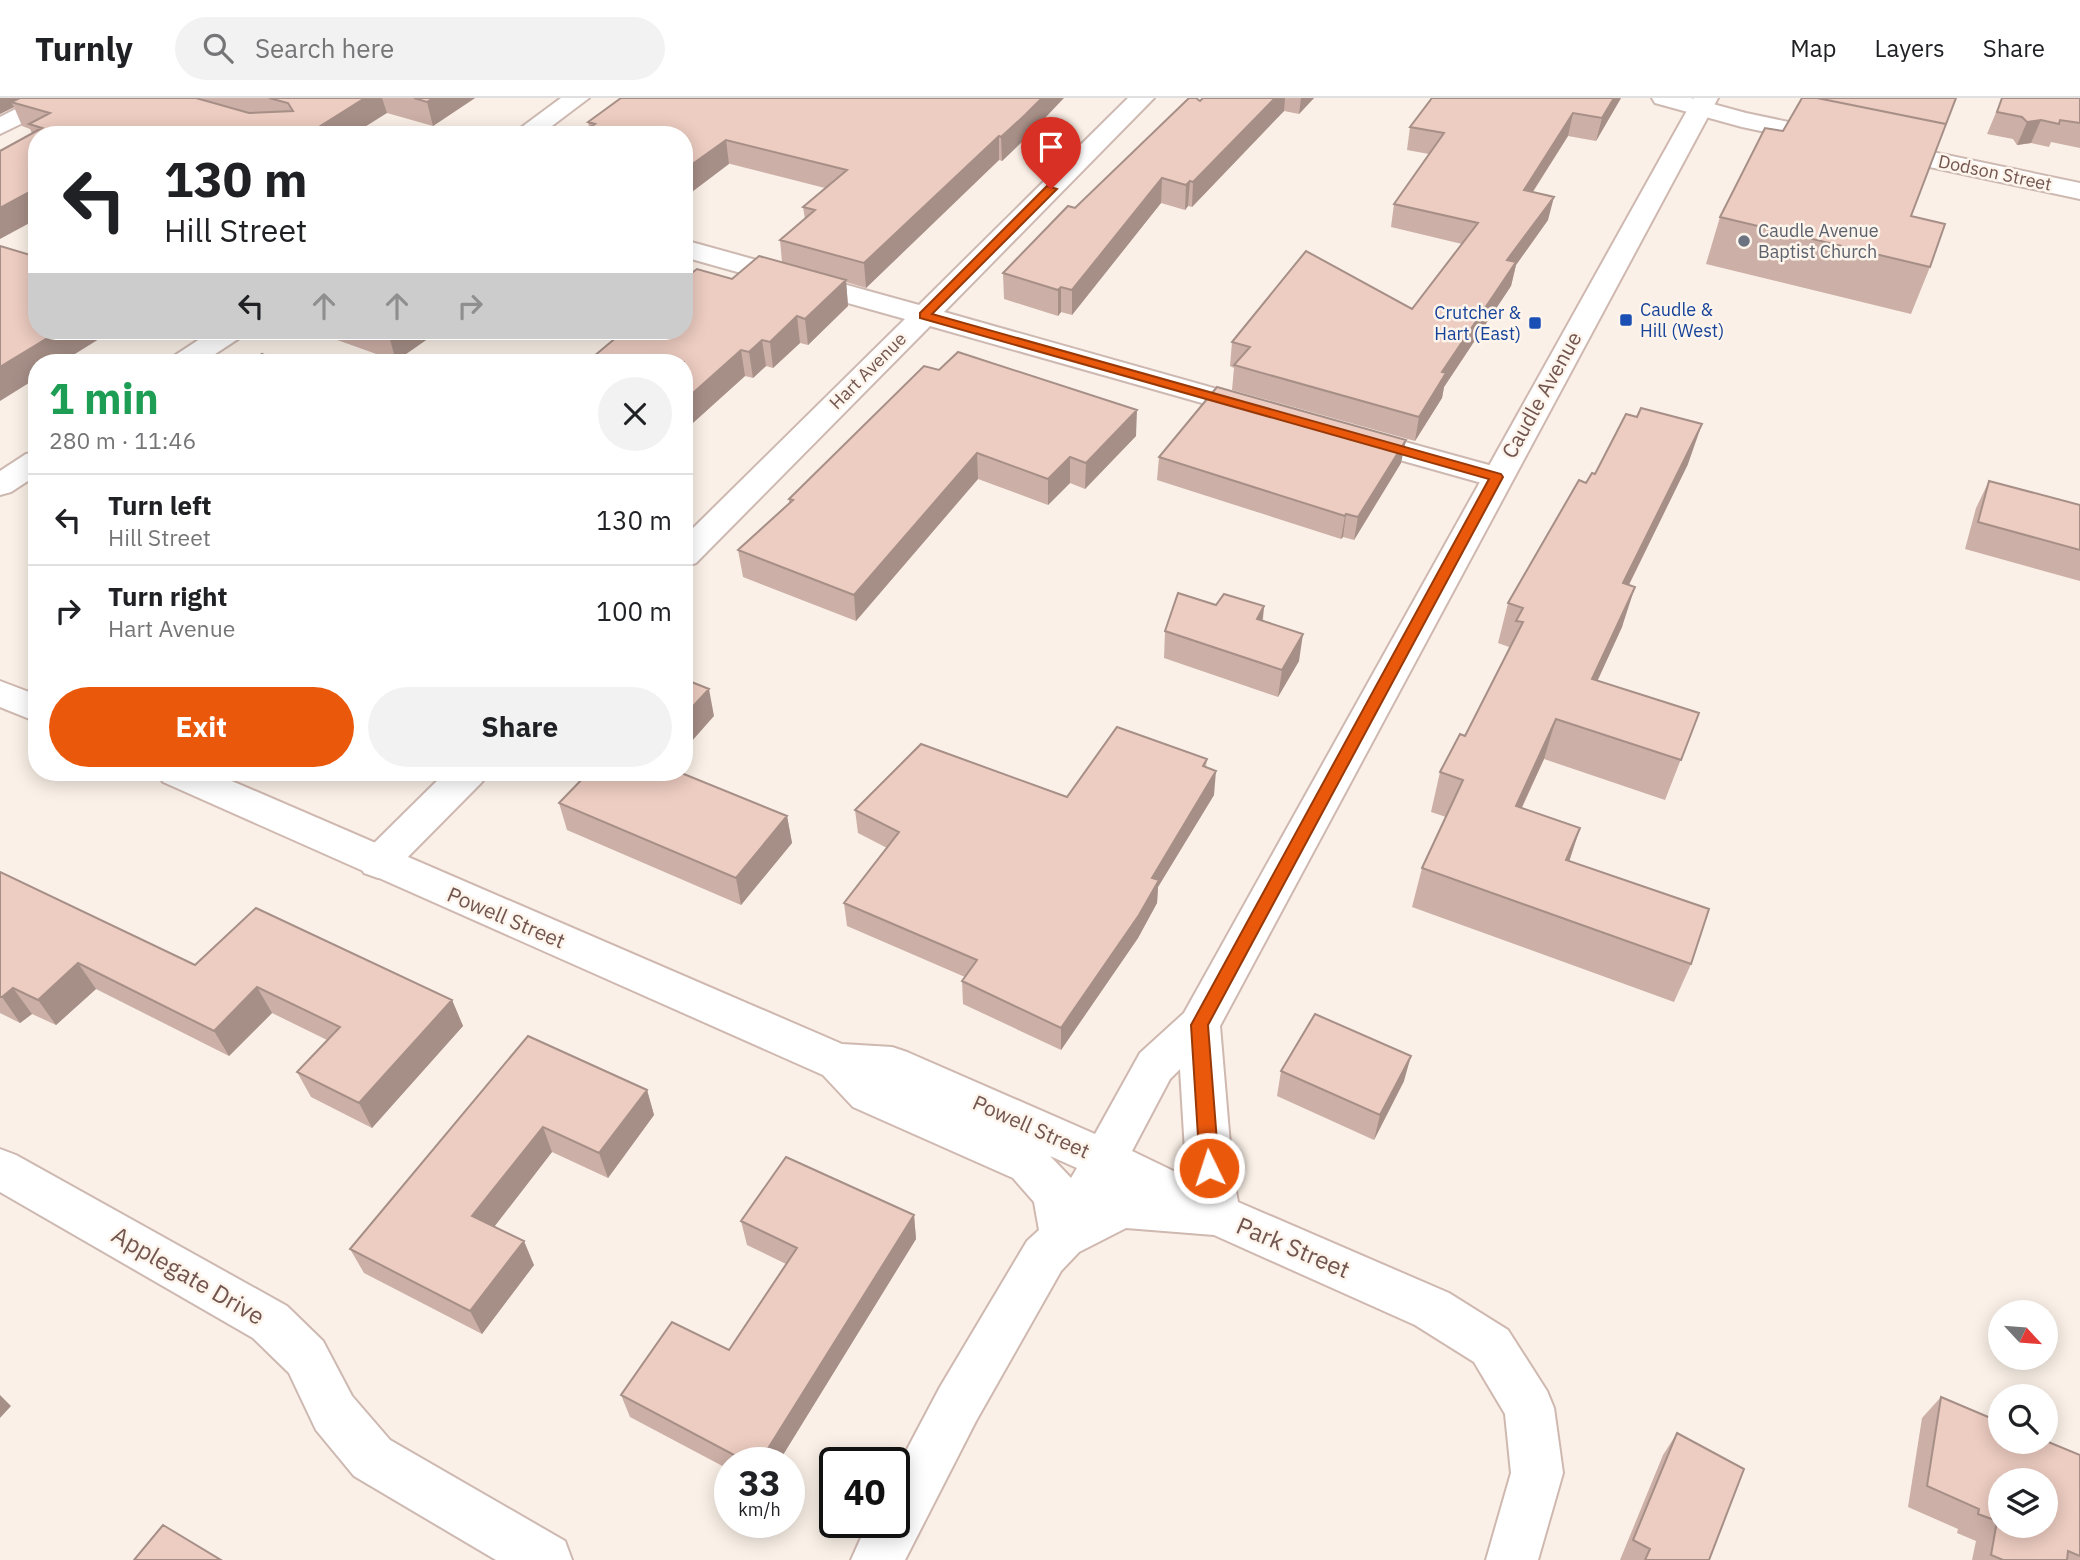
<!DOCTYPE html>
<meta charset="utf-8">
<style>
body{margin:0;font-family:"IBM Plex Sans",sans-serif;background:#f2f2f2;color:#202124;height:100vh;display:flex;flex-direction:column;font-size:26px;white-space:nowrap}
*{box-sizing:border-box;margin:0}
p{font-size:23px;color:#757577}
.icon{flex:none;width:38px;height:38px;fill:none;stroke:currentColor;stroke-width:2;stroke-linecap:round;stroke-linejoin:round}
.map{position:relative;flex:1;overflow:hidden}
.sheet{position:absolute;left:28px;top:256px;width:665px;height:427px;display:flex;flex-direction:column;background:#fff;border-radius:28px;box-shadow:0 4px 18px #0003}
.sheet>*{flex:none}
.top-card{position:absolute;left:28px;top:28px;width:665px;height:214px;border-radius:28px;box-shadow:0 4px 18px #0003;background:#fff;color:#202124;overflow:hidden}
.needle{width:46px;rotate:116deg}
.fabs{position:absolute;left:1988px;top:1202px;display:grid;gap:14px}
.fabs a{display:grid;place-items:center;width:70px;height:70px;border-radius:50%;background:#fff;box-shadow:0 4px 18px #0003;font-size:35px}
.speed{position:absolute;left:714px;top:1349px;display:flex;gap:14px;font-size:35px;font-weight:700;text-align:center}
.speed>*{display:grid;place-content:center;width:91px;height:91px;border-radius:50%;background:#fff;box-shadow:0 4px 18px #0003;line-height:1}
.speed small{font-size:18px;font-weight:400}
.speed .limit{border:4px solid #111;border-radius:10px;background:#fff;color:#111}
.pin{position:absolute;display:grid;place-items:center;width:60px;height:60px;color:#fff;margin:-72px -30px;border-radius:50% 50% 50% 0;rotate:-45deg;box-shadow:0 0 7px #0007}
.pin .icon{rotate:45deg}
.me{position:absolute;width:77px;margin:-38px;rotate:356deg;stroke-linejoin:round;filter:drop-shadow(0 0 5px #0008)}
.turn{display:flex;align-items:center;gap:24px;height:147px;padding:0 21px;font-size:32px}
.turn .icon{width:91px;height:91px;stroke-width:2.5}
.turn b{display:block;font-size:49px;line-height:60px}
.lanes{display:flex;align-items:center;height:66px;padding:0 21px;background:#0003;justify-content:center;gap:35px;direction:ltr}
.lanes .off{opacity:.35}
.round{display:grid;place-items:center;flex:none;width:74px;height:74px;border-radius:37px;background:#f2f2f2}
.head{display:flex;align-items:center;justify-content:space-between;height:119px;padding:0 21px}
h1{font-size:42px;font-weight:700;line-height:52px;color:#1e9e55}
.action{display:flex;gap:14px;margin-top:auto;padding:14px 21px}
.action a{flex:1;height:80px;border-radius:42px;background:#ea580c;color:#fff;font-size:28px;font-weight:700;line-height:80px;text-align:center}
.action a+a{background:#f2f2f2;color:#202124}
ul{padding:0;list-style:none}
li{display:flex;align-items:center;gap:21px;height:91px;padding:0 21px;border-top:2px solid #e0e0e0}
li div{flex:1}
li b{display:block;font-size:26px}
li em{font-style:normal}
header{display:flex;align-items:center;gap:42px;box-sizing:border-box;height:98px;padding:0 35px;background:#fff;border-bottom:2px solid #e0e0e0}
header strong{font-size:33px}
nav{display:flex;gap:38px;margin-inline-start:auto;font-size:24px}
.search{width:490px;height:63px;background:#f2f2f2;display:flex;align-items:center;gap:18px;box-sizing:border-box;padding:0 24px;border-radius:38px;color:#757577;font-size:26px}
.map>svg:first-child{display:block}
.lines{fill:none;stroke-linecap:round;stroke-linejoin:round}
.street-casing{stroke:#cdb9b1;stroke-width:4}
.secondary-casing{stroke:#cfb8af;stroke-width:4}
.street{fill:#fff;fill-rule:evenodd}
.secondary{fill:#fff;fill-rule:evenodd}
.wall{fill:#ccafa6}
.shaded-wall{fill:#a68f87}
.building{fill:#edccc1;stroke:#a68f87;stroke-width:2;fill-rule:evenodd}
.route{fill:#ea580c;stroke:#983908;stroke-width:2}
.worship-dot{fill:#6b7280;stroke:#fdf4ec;stroke-width:2.5}
.transit-dot{fill:#1a4fb4;stroke:#fdf4ec;stroke-width:2.5}
.labels{text-anchor:middle;stroke-width:5;stroke-linejoin:round;paint-order:stroke}
.far-street-label{font-size:18px;fill:#71554e;stroke:#fdf4ec}
.far-worship-label{font-size:18px;fill:#5b616d;stroke:#fdf4ec;text-anchor:start}
.far-transit-label{font-size:18px;fill:#164399;stroke:#fdf4ec;text-anchor:start}
.street-label{font-size:21px;fill:#71554e;stroke:#fdf4ec}
.near-street-label{font-size:24px;fill:#71554e;stroke:#fdf4ec}
</style>
<header>
<strong>Turnly</strong>
<div class="search"><svg class="icon" aria-label="search" viewBox="0 0 24 24"><circle cx="10" cy="10" r="6"/><path d="M15 15l6 6"/></svg>Search here</div>
<nav><a>Map</a><a>Layers</a><a>Share</a></nav>
</header>
<div class="map">
<svg width="2080" height="1462" viewBox="0 0 2080 1462">
<rect width="100%" height="100%" fill="#faf0e7"/>
<g class="lines">
<!-- street casing -->
<g class="street-casing">
<path id="street" d="M 37,0 L 67,0 L 64,5 L 0,36 L 0,19 Z
M 561,0 L 589,0 L 540,37 L 511,37 Z
M 1128,0 L 1154,0 L 944,214 L 1270,306 L 1274,312 L 1270,318 L 1259,321 L 1248,318 L 930,228 L 696,465 L 684,469 L 684,439 L 905,221 L 684,159 L 684,142 L 919,207 Z
M 1652,0 L 1691,0 L 1746,15 L 2080,85 L 2080,101 L 1742,29 L 1655,5 Z
M 212,233 L 245,233 L 241,239 L 203,264 L 170,264 L 174,258 Z
M 1354,330 L 1507,372 L 1512,379 L 1507,386 L 1496,389 L 1343,346 L 1339,339 L 1343,332 Z
M 37,354 L 37,377 L 11,394 L 0,397 L 0,373 L 26,356 Z
M 446,674 L 488,674 L 482,684 L 392,775 L 378,780 L 364,775 L 358,765 L 364,755 Z
M 0,1051 L 16,1057 L 287,1208 L 323,1243 L 352,1298 L 390,1342 L 565,1443 L 572,1462 L 496,1462 L 354,1378 L 316,1332 L 289,1275 L 253,1240 L 0,1094 Z"/>
</g>
<!-- secondary casing -->
<g class="secondary-casing">
<path id="secondary" d="M 1694,0 L 1718,0 L 1220,928 L 1232,1070 L 1238,1104 L 1449,1195 L 1508,1232 L 1547,1293 L 1554,1310 L 1563,1375 L 1538,1462 L 1486,1462 L 1511,1375 L 1505,1316 L 1474,1264 L 1415,1227 L 1214,1137 L 1126,1130 L 1079,1154 L 1061,1173 L 976,1323 L 905,1462 L 851,1462 L 868,1424 L 894,1424 L 894,1376 L 940,1289 L 1027,1143 L 1039,1132 L 1034,1104 L 1013,1080 L 853,1009 L 823,977 L 163,684 L 157,674 L 211,674 L 842,946 L 892,949 L 907,954 L 1095,1036 L 1140,955 L 1184,915 ZM 1180,971 L 1186,1070 L 1188,1080 L 1132,1053 L 1170,981 ZM 1050,1058 L 1077,1070 L 1071,1080 Z
M 0,583 L 37,597 L 37,624 L 0,609 Z"/>
</g>
<!-- street -->
<use href="#street" class="street"/>
<!-- secondary -->
<use href="#secondary" class="secondary"/>
</g>
<!-- wall -->
<path class="wall" d="M 0,0 L 475,0 L 433,28 L 387,15 L 32,35 L 30,31 L 22,28 L 14,9 L 0,16 Z
M 621,0 L 1025,41 L 1002,63 L 999,62 L 866,190 L 846,184 L 848,208 L 808,247 L 800,245 L 773,270 L 766,268 L 753,280 L 745,278 L 684,333 L 732,181 L 782,164 L 780,142 L 805,121 L 803,109 L 825,90 L 589,30 L 588,24 Z
M 1203,0 L 1314,0 L 1299,16 L 1284,13 L 1192,109 L 1188,108 L 1185,112 L 1161,105 L 1072,217 L 1061,214 L 1058,218 L 1004,201 L 1003,175 Z
M 1621,0 L 1596,43 L 1568,38 L 1533,94 L 1548,122 L 1516,167 L 1511,188 L 1444,289 L 1442,300 L 1415,343 L 1232,292 L 1234,270 L 1230,268 L 1232,244 L 1412,211 L 1462,146 L 1391,129 L 1394,106 L 1429,56 L 1407,52 L 1410,29 Z
M 2002,0 L 2080,0 L 2080,50 L 2051,44 L 2049,49 L 2031,45 L 2017,47 L 2013,41 L 1987,36 Z
M 1911,118 L 1930,169 L 1911,216 L 1706,166 L 1720,119 Z
M 324,233 L 439,233 L 396,263 L 326,238 Z
M 924,268 L 1136,338 L 1085,391 L 1070,385 L 1048,407 L 978,381 L 856,523 L 743,479 L 738,452 L 789,405 L 789,401 Z
M 1159,359 L 1401,365 L 1354,442 L 1343,439 L 1341,441 L 1157,382 Z
M 1688,366 L 1629,487 L 1622,529 L 1597,583 L 1699,615 L 1665,702 L 1544,661 L 1522,710 L 1580,730 L 1569,763 L 1691,866 L 1674,904 L 1412,809 L 1422,770 L 1446,719 L 1431,714 L 1440,674 L 1465,638 L 1508,553 L 1509,549 L 1498,545 L 1508,505 L 1586,385 Z
M 1989,383 L 2080,407 L 2080,483 L 1965,451 L 1976,410 Z
M 37,424 L 37,437 L 32,427 Z
M 1216,507 L 1264,508 L 1263,522 L 1299,563 L 1278,599 L 1164,560 L 1165,533 Z
M 1207,661 L 1206,669 L 1214,697 L 1158,789 L 1157,805 L 1138,840 L 1061,952 L 963,906 L 962,883 L 965,879 L 847,828 L 844,805 L 887,750 L 858,735 L 855,712 L 1067,699 Z
M 559,705 L 787,718 L 792,745 L 741,807 L 567,732 Z
M 0,774 L 195,867 L 452,902 L 463,928 L 372,1030 L 311,999 L 297,974 L 327,942 L 272,915 L 229,958 L 96,891 L 56,927 L 32,916 L 20,925 L 0,915 Z
M 528,938 L 647,992 L 654,1017 L 608,1080 L 552,1054 L 494,1129 L 534,1167 L 482,1236 L 364,1175 L 350,1151 Z
M 1281,973 L 1404,983 L 1374,1042 L 1277,998 Z
M 914,1117 L 916,1141 L 778,1365 L 730,1365 L 730,1372 L 630,1319 L 621,1297 L 729,1252 L 786,1166 L 747,1147 L 741,1123 Z
M 1941,1299 L 2080,1357 L 2080,1462 L 1972,1462 L 1976,1443 L 1957,1435 L 1958,1431 L 1908,1409 L 1922,1320 Z
M 1677,1335 L 1709,1462 L 1620,1462 L 1663,1357 Z"/>
<!-- shaded-wall -->
<path class="shaded-wall" d="M 0,0 L 31,0 L 11,4 L 14,9 L 0,16 Z
M 365,0 L 382,0 L 387,15 L 352,37 L 306,37 Z
M 433,0 L 475,0 L 433,28 L 427,4 Z
M 1042,0 L 1064,0 L 1025,41 L 1002,63 L 1001,39 Z
M 1275,0 L 1285,0 L 1284,13 L 1192,109 L 1193,84 Z
M 1301,0 L 1314,0 L 1299,16 Z
M 1614,0 L 1621,0 L 1596,43 L 1602,20 Z
M 1573,15 L 1568,38 L 1519,115 L 1524,92 Z
M 2041,22 L 2031,45 L 2017,47 L 2027,24 Z
M 999,38 L 999,62 L 866,190 L 864,165 Z
M 726,42 L 729,66 L 684,100 L 684,72 Z
M 1162,80 L 1161,105 L 1072,217 L 1072,192 Z
M 1190,83 L 1188,108 L 1185,112 L 1186,87 Z
M 37,90 L 37,121 L 0,141 L 0,110 Z
M 1554,99 L 1548,122 L 1516,167 L 1511,188 L 1444,289 L 1442,300 L 1415,343 L 1419,319 L 1442,274 L 1507,162 Z
M 846,182 L 848,208 L 808,247 L 805,221 Z
M 1061,189 L 1061,214 L 1058,218 L 1058,192 Z
M 797,218 L 800,245 L 773,270 L 770,244 Z
M 59,233 L 112,233 L 62,264 L 37,264 L 37,280 L 0,303 L 0,269 Z
M 397,233 L 439,233 L 396,263 L 389,238 Z
M 762,242 L 766,268 L 753,280 L 749,254 Z
M 741,252 L 745,278 L 684,333 L 684,303 Z
M 1137,312 L 1136,338 L 1085,391 L 1086,365 Z
M 1702,326 L 1688,366 L 1610,525 L 1623,485 Z
M 1406,342 L 1401,365 L 1354,442 L 1358,419 Z
M 977,355 L 978,381 L 856,523 L 854,497 Z
M 1070,359 L 1070,385 L 1048,407 L 1048,381 Z
M 1346,416 L 1343,439 L 1341,441 L 1345,418 Z
M 1635,489 L 1622,529 L 1580,621 L 1592,581 Z
M 1264,508 L 1261,535 L 1257,521 Z
M 1303,536 L 1299,563 L 1278,599 L 1282,572 Z
M 709,591 L 714,618 L 684,652 L 684,618 Z
M 1556,621 L 1544,661 L 1504,747 L 1516,708 Z
M 1216,673 L 1214,697 L 1158,789 L 1157,805 L 1138,840 L 1061,952 L 1061,930 Z
M 787,718 L 792,745 L 741,807 L 736,780 Z
M 1580,730 L 1567,770 L 1566,762 Z
M 78,865 L 96,891 L 56,927 L 38,902 Z
M 257,889 L 272,915 L 229,958 L 214,933 Z
M 13,890 L 32,916 L 20,925 L 2,899 Z
M 452,902 L 463,928 L 372,1030 L 359,1005 Z
M 1411,958 L 1404,983 L 1374,1042 L 1380,1017 Z
M 647,992 L 654,1017 L 608,1080 L 599,1055 Z
M 543,1029 L 552,1054 L 484,1142 L 472,1118 Z
M 914,1117 L 916,1141 L 778,1365 L 759,1365 Z
M 524,1143 L 534,1167 L 482,1236 L 470,1213 Z
M 0,1297 L 11,1308 L 0,1320 Z"/>
<!-- building -->
<path class="building" d="M 20,0 L 196,0 L 249,15 L 293,13 L 288,5 L 269,0 L 365,0 L 306,37 L 37,37 L 37,90 L 0,110 L 0,53 L 42,30 L 29,26 L 50,15 L 11,4 Z
M 414,0 L 433,0 L 427,4 Z
M 621,0 L 1042,0 L 1025,17 L 1001,39 L 999,38 L 864,165 L 780,142 L 815,112 L 803,109 L 847,72 L 726,42 L 684,72 L 684,37 L 579,37 L 595,26 L 588,24 Z
M 1189,0 L 1196,0 L 1200,3 L 1203,0 L 1275,0 L 1193,84 L 1190,83 L 1186,87 L 1162,80 L 1072,192 L 1061,189 L 1058,192 L 1003,175 L 1068,108 L 1075,110 Z
M 1432,0 L 1614,0 L 1602,20 L 1573,15 L 1524,92 L 1554,99 L 1507,162 L 1516,164 L 1442,274 L 1446,275 L 1419,319 L 1234,267 L 1250,249 L 1232,244 L 1306,153 L 1412,211 L 1478,125 L 1394,106 L 1444,35 L 1410,29 Z
M 1802,0 L 1817,0 L 1946,26 L 1911,118 L 1945,126 L 1930,169 L 1720,119 L 1765,30 L 1783,33 Z
M 1817,0 L 1956,0 L 1946,26 Z
M 2002,0 L 2080,0 L 2080,25 L 2060,22 L 2059,26 L 2041,22 L 2027,24 L 2022,19 L 1997,14 Z
M 0,148 L 37,159 L 37,233 L 59,233 L 0,269 Z
M 759,158 L 846,182 L 805,221 L 797,218 L 770,244 L 762,242 L 749,254 L 741,252 L 684,303 L 684,264 L 587,264 L 624,233 L 684,233 L 684,181 L 697,171 L 732,181 Z
M 372,233 L 397,233 L 389,238 Z
M 958,254 L 1137,312 L 1086,365 L 1070,359 L 1048,381 L 977,355 L 854,497 L 738,452 L 793,402 L 789,401 L 924,268 L 939,272 Z
M 262,256 L 279,264 L 251,264 Z
M 1217,289 L 1406,342 L 1358,419 L 1346,416 L 1345,418 L 1159,359 Z
M 1641,310 L 1702,326 L 1623,485 L 1635,489 L 1592,581 L 1699,615 L 1681,662 L 1556,621 L 1516,708 L 1580,730 L 1566,762 L 1709,811 L 1691,866 L 1422,770 L 1463,682 L 1440,674 L 1460,636 L 1465,638 L 1523,524 L 1516,523 L 1523,510 L 1508,505 L 1579,382 L 1586,385 L 1592,375 L 1595,376 L 1626,316 L 1637,319 Z
M 1989,383 L 2080,407 L 2080,452 L 1978,424 Z
M 1178,495 L 1216,507 L 1224,496 L 1264,508 L 1257,521 L 1303,536 L 1282,572 L 1165,533 Z
M 684,581 L 709,591 L 684,618 Z
M 1117,629 L 1207,661 L 1203,668 L 1216,673 L 1152,780 L 1159,782 L 1139,817 L 1061,930 L 962,883 L 977,862 L 844,805 L 899,734 L 855,712 L 921,646 L 1067,699 Z
M 589,674 L 679,674 L 787,718 L 736,780 L 559,705 Z
M 0,774 L 195,867 L 256,810 L 452,902 L 359,1005 L 297,974 L 340,929 L 257,889 L 214,933 L 78,865 L 38,902 L 13,890 L 2,899 L 0,899 Z
M 1315,916 L 1411,958 L 1380,1017 L 1281,973 Z
M 528,938 L 647,992 L 599,1055 L 543,1029 L 472,1118 L 524,1143 L 470,1213 L 350,1151 Z
M 786,1059 L 914,1117 L 759,1365 L 749,1365 L 621,1297 L 672,1224 L 729,1252 L 797,1150 L 741,1123 Z
M 1941,1299 L 2000,1324 L 2000,1344 L 2046,1344 L 2046,1343 L 2080,1357 L 2080,1458 L 2068,1453 L 2067,1462 L 2003,1462 L 1991,1457 L 1997,1423 L 1978,1416 L 1979,1411 L 1927,1388 ZM 2000,1382 L 2046,1382 L 2046,1428 L 2000,1428 Z
M 1677,1335 L 1744,1371 L 1709,1462 L 1645,1462 L 1650,1451 L 1633,1442 Z
M 163,1427 L 221,1462 L 134,1462 Z"/>
<!-- route -->
<path class="route" d="M 1047,88 L 1057,91 L 932,216 L 1501,376 L 1503,379 L 1208,927 L 1219,1070 L 1216,1076 L 1209,1078 L 1203,1076 L 1200,1070 L 1191,927 L 1489,381 L 920,220 L 920,215 Z"/>
<!-- markers -->
<circle class="worship-dot" cx="1744" cy="143" r="7"/>
<g class="transit-dot">
<rect x="1619" y="215" width="14" height="14" rx="3.5"/>
<rect x="1528" y="218" width="14" height="14" rx="3.5"/>
</g>
<g class="labels">
<!-- far-street labels -->
<g class="far-street-label">
<text transform="translate(1995 75) rotate(12)" y="6">Dodson Street</text>
<text transform="translate(868 273) rotate(-45)" y="6">Hart Avenue</text>
</g>
<!-- far-worship labels -->
<g class="far-worship-label">
<text x="1758" y="139">Caudle Avenue<tspan x="1758" dy="21">Baptist Church</tspan></text>
</g>
<!-- far-transit labels -->
<g class="far-transit-label">
<text x="1640" y="218">Caudle &amp;<tspan x="1640" dy="21">Hill (West)</tspan></text>
<text x="1521" y="221" text-anchor="end">Crutcher &amp;<tspan x="1521" dy="21">Hart (East)</tspan></text>
</g>
<!-- street labels -->
<g class="street-label">
<text transform="translate(1542 297) rotate(-61)" y="7">Caudle Avenue</text>
<text transform="translate(506 820) rotate(23)" y="7">Powell Street</text>
<text transform="translate(1031 1029) rotate(24)" y="7">Powell Street</text>
</g>
<!-- near-street labels -->
<g class="near-street-label">
<text transform="translate(1293 1150) rotate(23)" y="8">Park Street</text>
<text transform="translate(188 1178) rotate(30)" y="8">Applegate Drive</text>
</g>
</g>
</svg>
<div class="fabs">
<a><svg class="needle" viewBox="-14 -14 28 28"><path d="M0-13l5 13h-10z" fill="#e53935"/><path d="M0 13l5-13h-10z" fill="#757577"/></svg></a>
<a><svg class="icon" aria-label="search" viewBox="0 0 24 24"><circle cx="10" cy="10" r="6"/><path d="M15 15l6 6"/></svg></a>
<a><svg class="icon" aria-label="layers" viewBox="0 0 24 24"><path d="M12 4l9 5-9 5-9-5zM3 14l9 5 9-5"/></svg></a>
</div>
<div class="speed"><div>33<small>km/h</small></div><div class="limit">40</div></div>
<div class="pin" style="left:1051px;top:91px;background:#d93025"><svg class="icon" aria-label="arrive" viewBox="0 0 24 24"><path d="M6 21V4h12l-3 4 3 4H6"/></svg></div>
<svg class="me" style="left:1209px;top:1070px" viewBox="-20 -20 40 40"><circle r="17" fill="#ea580c" stroke="#fff" stroke-width="3"/><path d="M0-11L8 9 0 5-8 9z" fill="#fff"/></svg>
<div class="top-card">
<div class="turn"><svg class="icon" aria-label="left" viewBox="0 0 24 24"><path d="M17 20v-9H6M10 6l-5 5 5 5"/></svg><div><b>130 m</b>Hill Street</div></div>
<div class="lanes"><svg class="icon" aria-label="left" viewBox="0 0 24 24"><path d="M17 20v-9H6M10 6l-5 5 5 5"/></svg><svg class="icon off" aria-label="ahead" viewBox="0 0 24 24"><path d="M12 20V5M6 11l6-6 6 6"/></svg><svg class="icon off" aria-label="ahead" viewBox="0 0 24 24"><path d="M12 20V5M6 11l6-6 6 6"/></svg><svg class="icon off" aria-label="right" viewBox="0 0 24 24"><path d="M7 20v-9h11M14 6l5 5-5 5"/></svg></div>
</div>
<section class="sheet">
<div class="head"><div><h1>1 min</h1><p>280 m · 11:46</p></div><a class="round"><svg class="icon" aria-label="close" viewBox="0 0 24 24"><path d="M6 6l12 12M18 6L6 18"/></svg></a></div>
<ul>
<li><svg class="icon" aria-label="left" viewBox="0 0 24 24"><path d="M17 20v-9H6M10 6l-5 5 5 5"/></svg><div><b>Turn left</b><p>Hill Street</p></div><em>130 m</em></li>
<li><svg class="icon" aria-label="right" viewBox="0 0 24 24"><path d="M7 20v-9h11M14 6l5 5-5 5"/></svg><div><b>Turn right</b><p>Hart Avenue</p></div><em>100 m</em></li>
</ul>
<div class="action"><a>Exit</a><a>Share</a></div>
</section>
</div>
